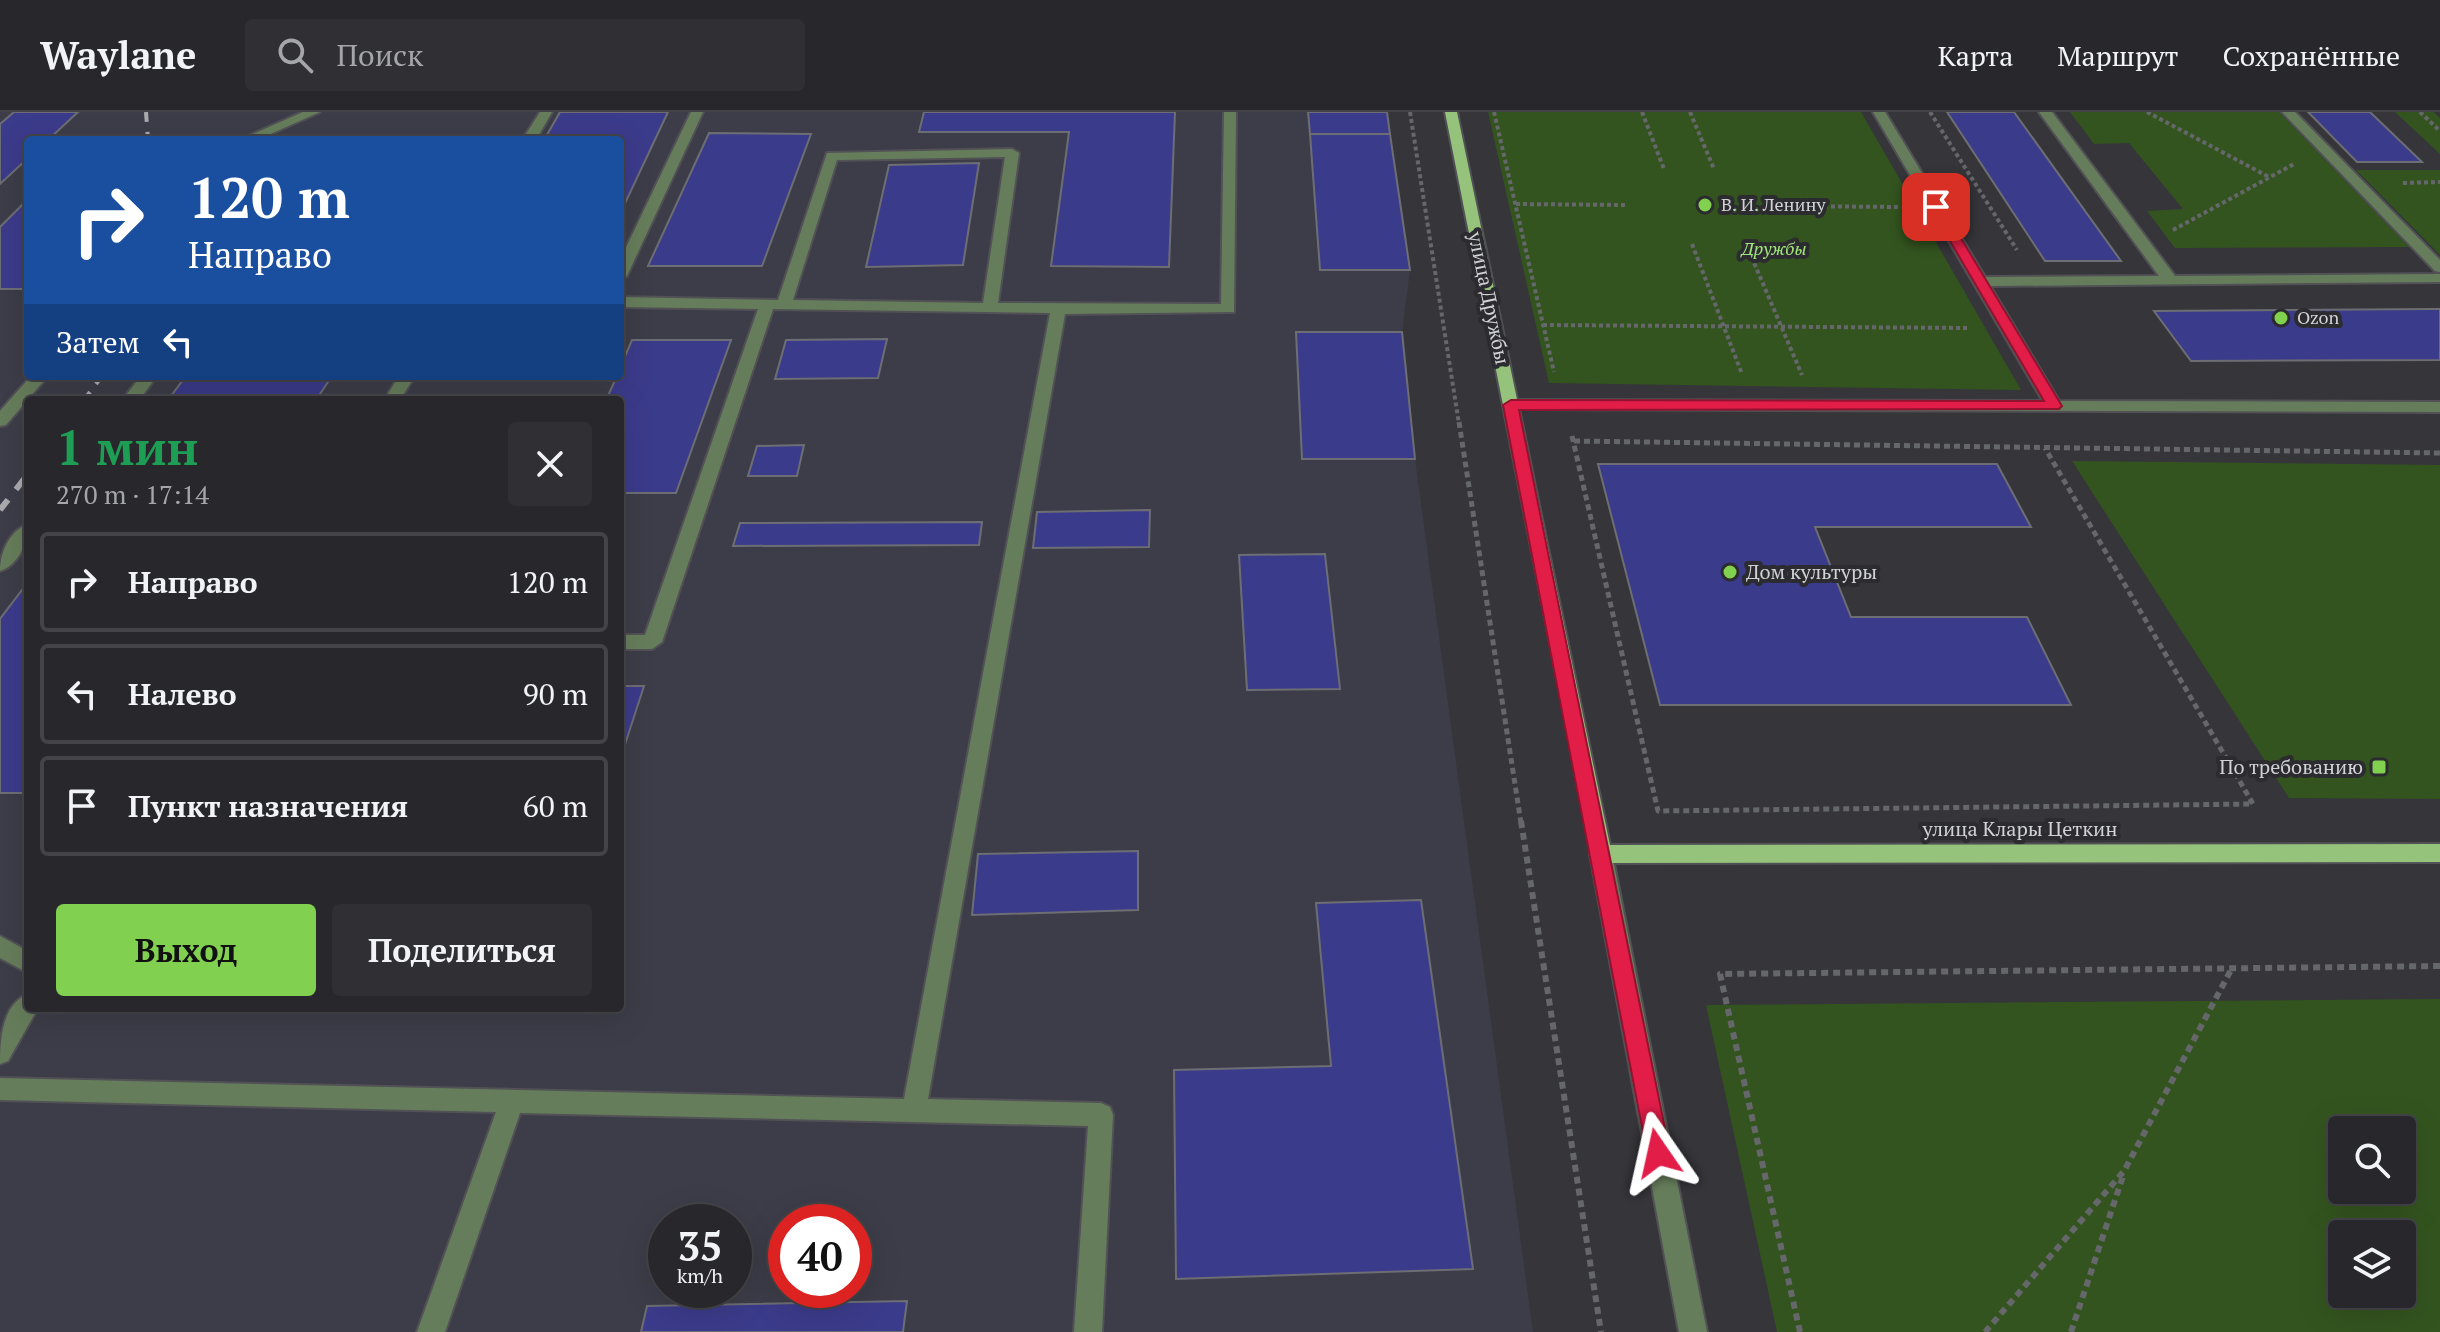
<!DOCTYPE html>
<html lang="ru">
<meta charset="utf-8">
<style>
body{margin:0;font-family:"PT Serif",serif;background:#303034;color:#f1f3f6;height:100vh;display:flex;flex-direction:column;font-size:30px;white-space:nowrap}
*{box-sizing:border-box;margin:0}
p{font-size:26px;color:#a5a6a9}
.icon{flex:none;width:44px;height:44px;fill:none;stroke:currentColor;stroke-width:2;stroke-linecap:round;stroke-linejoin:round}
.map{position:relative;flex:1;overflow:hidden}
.drawer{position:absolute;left:24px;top:284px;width:600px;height:616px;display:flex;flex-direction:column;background:#28282c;border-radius:8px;box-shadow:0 8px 32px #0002,0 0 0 2px #444448}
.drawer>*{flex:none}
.top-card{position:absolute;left:24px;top:24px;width:600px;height:244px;border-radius:8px;box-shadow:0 8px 32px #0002,0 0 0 2px #444448;background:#1a4fa0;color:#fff;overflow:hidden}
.controls{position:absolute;left:2328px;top:1004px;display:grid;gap:16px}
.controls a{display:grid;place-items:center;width:88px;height:88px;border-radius:8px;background:#28282c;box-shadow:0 8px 32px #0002,0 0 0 2px #444448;font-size:40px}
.speed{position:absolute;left:648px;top:1092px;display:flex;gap:16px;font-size:40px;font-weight:700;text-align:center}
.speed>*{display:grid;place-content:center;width:104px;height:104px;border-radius:50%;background:#28282c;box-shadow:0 8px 32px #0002,0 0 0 2px #444448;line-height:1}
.speed small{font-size:20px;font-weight:400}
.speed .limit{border:12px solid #d22;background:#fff;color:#111}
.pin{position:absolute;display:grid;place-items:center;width:68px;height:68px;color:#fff;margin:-34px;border-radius:16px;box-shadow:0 4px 12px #0006}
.me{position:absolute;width:88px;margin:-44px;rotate:349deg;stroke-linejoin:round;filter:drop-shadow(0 0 6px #0008)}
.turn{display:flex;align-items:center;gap:28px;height:168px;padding:0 32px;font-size:36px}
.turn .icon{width:104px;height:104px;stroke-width:2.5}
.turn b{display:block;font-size:56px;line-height:68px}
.then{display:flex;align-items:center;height:76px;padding:0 32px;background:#0003;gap:16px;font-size:30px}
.round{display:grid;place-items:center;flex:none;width:84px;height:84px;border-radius:8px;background:#303034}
.headline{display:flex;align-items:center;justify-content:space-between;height:136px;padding:0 32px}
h1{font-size:48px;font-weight:700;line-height:60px;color:#1e9e55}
.primary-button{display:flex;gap:16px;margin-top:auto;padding:16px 32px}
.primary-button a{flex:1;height:92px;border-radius:8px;background:#82d050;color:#111;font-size:32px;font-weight:700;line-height:92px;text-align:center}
.primary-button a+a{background:#303034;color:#f1f3f6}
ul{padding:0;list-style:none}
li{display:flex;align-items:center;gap:24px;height:100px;margin:0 16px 12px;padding:0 16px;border:4px solid #444448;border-radius:8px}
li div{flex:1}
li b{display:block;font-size:30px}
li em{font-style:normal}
header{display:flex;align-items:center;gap:48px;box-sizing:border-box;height:112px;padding:0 40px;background:#28282c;border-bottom:2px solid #444448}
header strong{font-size:38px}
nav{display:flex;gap:44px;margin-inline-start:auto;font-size:28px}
.search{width:560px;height:72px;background:#303034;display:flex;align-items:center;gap:20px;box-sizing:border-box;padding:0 28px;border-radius:8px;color:#a5a6a9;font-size:30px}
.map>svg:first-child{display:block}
.built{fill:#3c3d48;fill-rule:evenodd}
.green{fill:#33541f;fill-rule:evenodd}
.building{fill:#3b3b8b;stroke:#6d6e74;stroke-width:2}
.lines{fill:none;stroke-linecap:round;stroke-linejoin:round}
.minor-casing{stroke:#515156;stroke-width:4}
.major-casing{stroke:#515156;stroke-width:4}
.path-far2{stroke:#66676b;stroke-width:4;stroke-dasharray:4 3;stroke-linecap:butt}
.path-far1{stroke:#66676b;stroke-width:5;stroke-dasharray:6 4;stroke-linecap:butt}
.path{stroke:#66676b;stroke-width:6;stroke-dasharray:7 5;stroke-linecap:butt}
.minor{fill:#667d5b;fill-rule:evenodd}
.major{fill:#95c37b;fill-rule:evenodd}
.rail-far1{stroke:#ababaf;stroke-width:4;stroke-dasharray:10 10;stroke-linecap:butt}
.rail{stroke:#ababaf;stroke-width:6;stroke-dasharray:13 13;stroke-linecap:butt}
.route{fill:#e11d48;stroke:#92132f;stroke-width:2}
.poi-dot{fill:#82d050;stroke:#2b2b30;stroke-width:3}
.labels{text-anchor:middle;stroke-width:8;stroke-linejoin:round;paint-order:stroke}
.far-poi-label{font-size:18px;fill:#d1d2d5;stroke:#2b2b30;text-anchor:start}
.far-park-label{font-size:18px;font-style:italic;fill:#a0e678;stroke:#2b2b30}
.street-label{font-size:20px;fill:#d1d2d5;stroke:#2b2b30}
.poi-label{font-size:20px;fill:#d1d2d5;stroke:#2b2b30;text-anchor:start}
</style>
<header>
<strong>Waylane</strong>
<div class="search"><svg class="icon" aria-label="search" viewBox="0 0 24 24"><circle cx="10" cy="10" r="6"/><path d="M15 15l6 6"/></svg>Поиск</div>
<nav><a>Карта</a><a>Маршрут</a><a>Сохранённые</a></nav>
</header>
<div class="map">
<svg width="2440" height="1220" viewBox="0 0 2440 1220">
<rect width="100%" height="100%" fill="#35353a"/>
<!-- built -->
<path class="built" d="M 0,0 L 1387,0 L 1410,158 L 1402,220 L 1415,347 L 1533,1220 L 0,1220 ZM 28,28 L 620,28 L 620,264 L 28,264 ZM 28,288 L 620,288 L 620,896 L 28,896 ZM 666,1110 L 734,1110 L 734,1178 L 666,1178 ZM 786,1110 L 854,1110 L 854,1178 L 786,1178 Z"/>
<!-- green -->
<path class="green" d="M 1488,0 L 1861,0 L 2021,278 L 1549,271 Z
M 2070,0 L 2279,0 L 2409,135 L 2175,136 L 2147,99 L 2183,97 L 2129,31 L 2094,32 Z
M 2395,0 L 2434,0 L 2440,6 L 2440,42 Z
M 2356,58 L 2440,58 L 2440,143 Z
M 2072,349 L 2440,353 L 2440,687 L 2289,686 Z
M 2440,887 L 2440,1220 L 1777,1220 L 1706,893 ZM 2342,1018 L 2402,1018 L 2402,1078 L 2342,1078 ZM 2342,1122 L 2402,1122 L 2402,1182 L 2342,1182 Z"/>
<!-- building -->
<path class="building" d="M 14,0 L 78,0 L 48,28 L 28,28 L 28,46 L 0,72 L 0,12 Z
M 560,0 L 668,0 L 620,102 L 620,28 L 544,28 Z
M 924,0 L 1175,0 L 1169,155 L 1051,154 L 1069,20 L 919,20 Z
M 1308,0 L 1387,0 L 1390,22 L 1310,22 Z
M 1947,0 L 2014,0 L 2121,149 L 2045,149 Z
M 2308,0 L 2370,0 L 2422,50 L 2357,50 Z
M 709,21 L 811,22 L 762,154 L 648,154 Z
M 1310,22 L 1390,22 L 1410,158 L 1320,158 Z
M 979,51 L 963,153 L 866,155 L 889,53 Z
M 28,87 L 28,177 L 0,177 L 0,115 Z
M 2433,197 L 2440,197 L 2440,248 L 2191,249 L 2154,199 Z
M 1296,220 L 1402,220 L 1415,347 L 1302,347 Z
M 887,227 L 878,266 L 775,267 L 786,228 Z
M 632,228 L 731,228 L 676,381 L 620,381 L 620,288 L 606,288 L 617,264 L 620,264 L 620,256 Z
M 186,264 L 332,264 L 316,288 L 168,288 Z
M 804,333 L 797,364 L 748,364 L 757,334 Z
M 1598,352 L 1997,352 L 2031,415 L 1815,415 L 1851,505 L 2027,505 L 2071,593 L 1660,593 Z
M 1150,398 L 1149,435 L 1033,436 L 1037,400 Z
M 982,410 L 979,433 L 733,434 L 740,411 Z
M 1325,442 L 1340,577 L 1247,578 L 1239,443 Z
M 28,470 L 28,681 L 0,681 L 0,507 Z
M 620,574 L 644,574 L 620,648 Z
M 1138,739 L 1138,798 L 972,803 L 978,742 Z
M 1421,788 L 1473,1157 L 1176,1167 L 1174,958 L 1331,954 L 1316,791 Z
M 907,1189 L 903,1220 L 641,1220 L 647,1194 Z"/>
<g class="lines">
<!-- minor casing -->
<g class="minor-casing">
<path id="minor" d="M 303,0 L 320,0 L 257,28 L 239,28 Z
M 540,0 L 552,0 L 536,28 L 522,28 Z
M 691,0 L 703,0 L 627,164 L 620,168 L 620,148 Z
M 1224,0 L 1236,0 L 1234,200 L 1065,202 L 928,987 L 1101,991 L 1110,995 L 1113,1003 L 1102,1220 L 1074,1220 L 1088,1014 L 520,1001 L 445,1220 L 417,1220 L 496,1000 L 0,988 L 0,966 L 904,987 L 1050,201 L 773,197 L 662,530 L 652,537 L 620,537 L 620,523 L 645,523 L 758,197 L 620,195 L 620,185 L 778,188 L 827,41 L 1012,37 L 1019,41 L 998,191 L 1221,192 ZM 1005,45 L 983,191 L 793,188 L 837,48 Z
M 1873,0 L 1885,0 L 1985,165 L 2159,164 L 2039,0 L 2052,0 L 2175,164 L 2440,162 L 2440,170 L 1990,174 L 2059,289 L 2440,290 L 2440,300 L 1505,297 L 1503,293 L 1511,288 L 2043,289 Z
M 2282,0 L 2295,0 L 2440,148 L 2440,160 L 2435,159 Z
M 31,264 L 48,264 L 6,313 L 0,314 L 0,299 Z
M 141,264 L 157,264 L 139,288 L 122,288 Z
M 399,264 L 415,264 L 400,288 L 384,288 Z
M 28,412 C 28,430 19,453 0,459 C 0,441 9,419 28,412 Z
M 1601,733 L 1609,736 L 1612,742 L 1707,1220 L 1679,1220 L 1590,742 L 1593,736 Z
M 0,824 L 28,839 L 28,861 L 0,846 Z
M 28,882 L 28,896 L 38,896 L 8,949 L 0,952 C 0,928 2,892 28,882 Z"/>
</g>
<!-- major casing -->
<g class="major-casing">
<path id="major" d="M 1445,0 L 1457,0 L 1610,733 L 2440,732 L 2440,750 L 1601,751 L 1593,748 Z"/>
</g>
<!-- path-far2 -->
<path class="path-far2" d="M 1410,0 L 1459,312
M 1494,0 L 1554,260
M 1642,0 L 1664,57
M 1690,0 L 1714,57
M 1930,0 L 2017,138
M 2147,0 L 2269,65
M 2420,0 L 2440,19
M 2403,71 L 2440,70
M 1516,92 L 1627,93
M 1782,94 L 1899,95
M 2173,118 L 2294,52
M 1692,132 L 1742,262
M 1746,132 L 1802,263
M 1543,213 L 1967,216"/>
<!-- path-far1 -->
<path class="path-far1" d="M 1459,310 L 1521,711
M 1572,324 L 1658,699 L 2253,692 L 2045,336
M 1574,329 L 2440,341"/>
<!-- path -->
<path class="path" d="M 1521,709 L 1601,1220
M 1800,1220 L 1720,862 L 2440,854
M 1985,1220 L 2124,1059 L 2232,856
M 2071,1220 L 2123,1064"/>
<!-- minor -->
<use href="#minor" class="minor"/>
<!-- major -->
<use href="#major" class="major"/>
<!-- rail-far1 -->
<path class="rail-far1" d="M 146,0 L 148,28
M 84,288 L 102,264"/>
<!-- rail -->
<path class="rail" d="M 0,398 L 28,362"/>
</g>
<!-- route -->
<path class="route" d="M 1931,92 L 1942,95 L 2062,294 L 2059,297 L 1519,298 L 1670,1041 L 1666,1049 L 1658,1052 L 1650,1049 L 1647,1041 L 1503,293 L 1511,288 L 2044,289 L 1930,95 Z"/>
<!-- markers -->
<g class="poi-dot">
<circle cx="1705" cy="93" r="8"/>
<circle cx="2281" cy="206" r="8"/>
<circle cx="1730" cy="460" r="8"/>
<rect x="2371" y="647" width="16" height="16" rx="4"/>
</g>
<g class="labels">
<!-- far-poi labels -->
<g class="far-poi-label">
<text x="1721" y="99">В. И. Ленину</text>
<text x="2297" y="212">Ozon</text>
</g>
<!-- far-park labels -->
<g class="far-park-label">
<text x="1774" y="143">Дружбы</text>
</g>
<!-- street labels -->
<g class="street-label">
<text transform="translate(1489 186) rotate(78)" y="7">улица Дружбы</text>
<text x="2020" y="724">улица Клары Цеткин</text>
</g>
<!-- poi labels -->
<g class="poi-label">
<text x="1746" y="467">Дом культуры</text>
<text x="2363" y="662" text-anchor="end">По требованию</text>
</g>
</g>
</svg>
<div class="controls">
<a><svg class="icon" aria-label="search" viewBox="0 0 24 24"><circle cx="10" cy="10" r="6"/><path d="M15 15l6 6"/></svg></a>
<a><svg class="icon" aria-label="layers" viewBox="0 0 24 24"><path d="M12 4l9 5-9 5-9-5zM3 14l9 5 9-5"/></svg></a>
</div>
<div class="speed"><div>35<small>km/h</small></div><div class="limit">40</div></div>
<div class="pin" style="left:1936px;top:95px;background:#d93025"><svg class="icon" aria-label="arrive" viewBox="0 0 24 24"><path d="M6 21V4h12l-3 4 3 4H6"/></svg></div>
<svg class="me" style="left:1658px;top:1041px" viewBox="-20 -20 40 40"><path d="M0-17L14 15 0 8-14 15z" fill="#e11d48" stroke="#fff" stroke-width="4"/></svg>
<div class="top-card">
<div class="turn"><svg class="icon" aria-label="right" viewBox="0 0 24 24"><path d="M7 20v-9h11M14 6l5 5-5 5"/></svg><div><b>120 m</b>Направо</div></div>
<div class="then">Затем<svg class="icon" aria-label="left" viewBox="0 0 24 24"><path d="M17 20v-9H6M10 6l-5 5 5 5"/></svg></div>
</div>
<section class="drawer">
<div class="headline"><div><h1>1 мин</h1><p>270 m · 17:14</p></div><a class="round"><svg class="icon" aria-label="close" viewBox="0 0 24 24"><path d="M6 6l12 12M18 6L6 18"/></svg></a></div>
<ul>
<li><svg class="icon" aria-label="right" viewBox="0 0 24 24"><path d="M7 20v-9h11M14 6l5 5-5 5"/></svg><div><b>Направо</b></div><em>120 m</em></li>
<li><svg class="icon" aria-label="left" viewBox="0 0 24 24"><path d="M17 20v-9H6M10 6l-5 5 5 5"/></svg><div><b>Налево</b></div><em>90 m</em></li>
<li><svg class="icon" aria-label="arrive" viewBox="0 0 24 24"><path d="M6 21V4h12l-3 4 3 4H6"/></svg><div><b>Пункт назначения</b></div><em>60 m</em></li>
</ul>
<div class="primary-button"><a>Выход</a><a>Поделиться</a></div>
</section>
</div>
